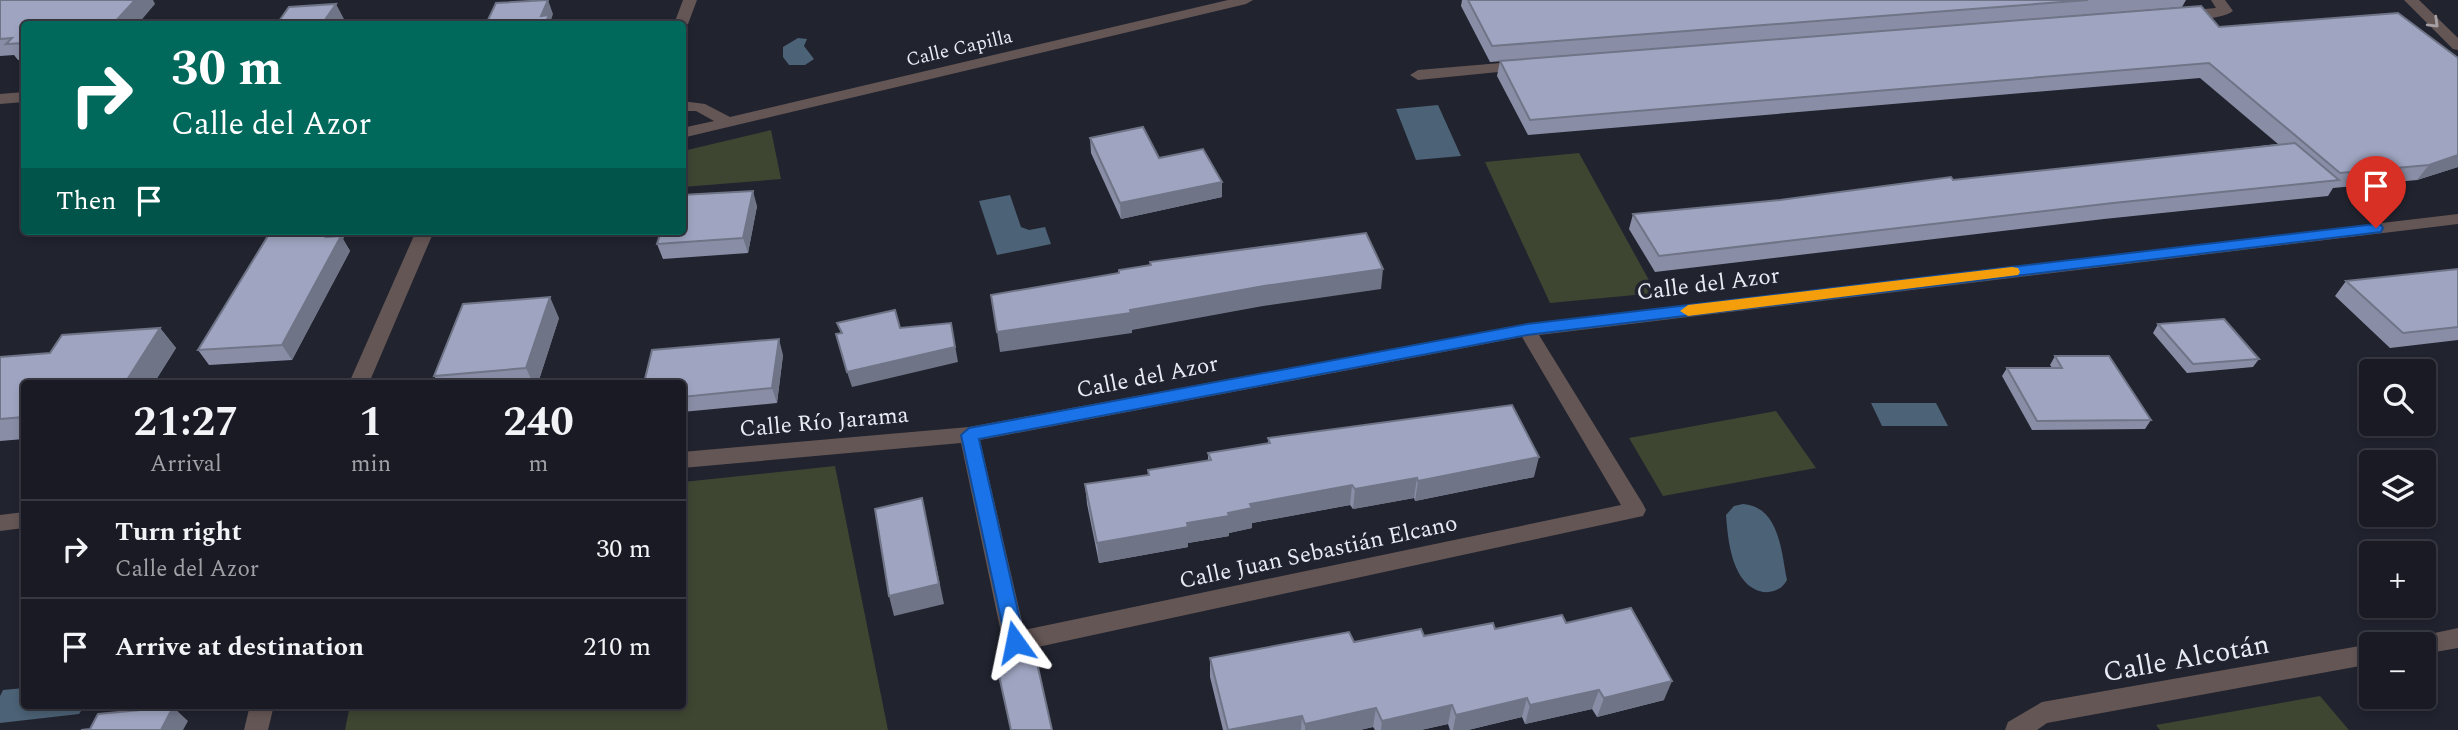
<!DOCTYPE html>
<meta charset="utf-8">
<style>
body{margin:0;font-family:Spectral,serif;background:#262730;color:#f1f3f6;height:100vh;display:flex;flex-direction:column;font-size:26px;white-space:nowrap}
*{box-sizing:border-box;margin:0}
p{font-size:23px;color:#9fa1a6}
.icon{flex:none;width:38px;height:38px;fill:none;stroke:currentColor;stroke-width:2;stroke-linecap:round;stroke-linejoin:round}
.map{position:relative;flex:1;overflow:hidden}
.side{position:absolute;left:21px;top:380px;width:665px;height:329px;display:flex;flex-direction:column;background:#191a23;border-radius:7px;box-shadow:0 4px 10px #0003,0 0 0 2px #373841}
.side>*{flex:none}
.banner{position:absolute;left:21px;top:21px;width:665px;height:214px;border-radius:7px;box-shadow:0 4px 10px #0003,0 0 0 2px #373841;background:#00695c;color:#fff;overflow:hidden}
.tools{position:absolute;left:2359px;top:359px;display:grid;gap:14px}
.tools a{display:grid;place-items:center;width:77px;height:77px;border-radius:7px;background:#191a23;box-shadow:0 4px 10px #0003,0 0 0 2px #373841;font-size:35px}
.pin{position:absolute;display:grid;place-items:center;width:60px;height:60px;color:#fff;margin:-72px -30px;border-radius:50% 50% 50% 0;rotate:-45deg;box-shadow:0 0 7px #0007}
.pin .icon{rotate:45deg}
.me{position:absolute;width:77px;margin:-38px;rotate:348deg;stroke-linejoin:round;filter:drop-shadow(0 0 5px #0008)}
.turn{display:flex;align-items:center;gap:24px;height:147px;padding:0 35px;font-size:32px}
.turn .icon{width:91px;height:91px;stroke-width:2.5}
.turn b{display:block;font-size:49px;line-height:60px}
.then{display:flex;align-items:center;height:66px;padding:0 35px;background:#0003;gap:14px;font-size:26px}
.eta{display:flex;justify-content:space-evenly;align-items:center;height:119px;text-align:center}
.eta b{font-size:42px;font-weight:700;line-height:49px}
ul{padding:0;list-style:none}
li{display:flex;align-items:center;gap:21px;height:98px;padding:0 35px;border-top:2px solid #373841}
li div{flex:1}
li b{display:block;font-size:26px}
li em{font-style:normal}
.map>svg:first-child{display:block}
.green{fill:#3e4632}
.water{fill:#4c6276}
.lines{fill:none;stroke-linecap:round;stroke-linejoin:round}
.minor{fill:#645654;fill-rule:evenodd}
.wall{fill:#898ea6}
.shaded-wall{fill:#6f7487}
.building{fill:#9fa5c1;stroke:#6f7487;stroke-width:2}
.oneway{stroke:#a6a0a4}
.route{fill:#1a73e8;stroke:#114b97;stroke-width:2}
.slow{fill:#f59e0b}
.labels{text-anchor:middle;stroke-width:7;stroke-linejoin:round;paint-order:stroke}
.far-street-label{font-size:19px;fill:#e9ebf3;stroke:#21232f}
.street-label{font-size:23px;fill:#e9ebf3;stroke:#21232f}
.near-street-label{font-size:28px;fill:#e9ebf3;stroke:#21232f}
</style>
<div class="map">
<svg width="2458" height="730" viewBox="0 0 2458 730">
<rect width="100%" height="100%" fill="#21232f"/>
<!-- green -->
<path class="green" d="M 771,130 L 781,179 L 683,187 L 683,151 Z
M 1579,153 L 1656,293 L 1550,303 L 1485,162 Z
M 1776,411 L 1816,468 L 1663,496 L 1629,438 Z
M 835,466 L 888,730 L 345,730 L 350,705 L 682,705 L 683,482 Z
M 2320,696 L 2349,730 L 2160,730 L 2156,725 Z"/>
<!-- water -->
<path class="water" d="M 798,38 L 807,39 L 804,46 L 814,59 L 805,65 L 789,65 L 783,57 L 783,47 Z
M 1438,105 L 1461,156 L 1416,160 L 1396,109 Z
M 1010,195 L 1021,227 L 1029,230 L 1045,227 L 1051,244 L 997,255 L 979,201 Z
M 1871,403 L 1936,403 L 1948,426 L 1882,426 Z
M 1743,504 C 1780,507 1781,552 1787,580 C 1782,589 1774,593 1763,592 C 1732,586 1728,541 1726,515 L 1734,506 Z
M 24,688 L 24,705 L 85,705 L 79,714 L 0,723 L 0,696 L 3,690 Z"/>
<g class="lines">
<!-- minor -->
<path class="minor" d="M 683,0 L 697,0 L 688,24 L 682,28 L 682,24 L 674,24 Z
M 1228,0 L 1253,0 L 1246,4 L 682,138 L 682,128 L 714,121 L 696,111 L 682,111 L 682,101 L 705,104 L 730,117 Z
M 2211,0 L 2225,0 L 2233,11 C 2223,19 2185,23 2175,15 L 2182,11 L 2216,8 Z
M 2404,0 L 2419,0 L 2458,38 L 2458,50 L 2453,49 Z
M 1524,61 L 1532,66 L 1529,69 L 1418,80 L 1410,75 L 1418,70 Z
M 24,92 L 24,102 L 0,104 L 0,94 Z
M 2458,214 L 2458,224 L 1539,335 L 1643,504 L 1646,510 L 1643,516 L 1015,652 L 1007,649 L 1003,642 L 961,443 L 682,468 L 682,452 L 969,427 L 1527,324 ZM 1522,337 L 1621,505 L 1024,630 L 980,440 Z
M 416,231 L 434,231 L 369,383 L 349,383 Z
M 24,512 L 24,528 L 0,531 L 0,515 Z
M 2458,628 L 2458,648 L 2424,654 L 2424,644 L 2412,644 L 2416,637 Z
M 2371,644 L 2371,664 L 2047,723 L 2037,730 L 2005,730 L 2008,722 L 2042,702 Z
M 250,705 L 274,705 L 268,730 L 244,730 Z"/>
</g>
<!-- wall -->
<path class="wall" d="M 0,0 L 155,4 L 24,24 L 24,60 L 18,60 L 14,55 L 0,56 Z
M 1462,0 L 2186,0 L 2182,7 L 1490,62 L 1461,6 Z
M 2219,27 L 2458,58 L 2458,167 L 2417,180 L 2333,188 L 2328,196 L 2104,219 L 1655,272 L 1629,229 L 1633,214 L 1780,200 L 2278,144 L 2200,78 L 1528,135 L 1497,76 L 1500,61 Z
M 1090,138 L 1159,158 L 1222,182 L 1222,197 L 1121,219 L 1091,153 Z
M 757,206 L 748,253 L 663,259 L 657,244 Z
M 271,231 L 347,231 L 343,239 L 350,251 L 292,360 L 209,365 L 198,350 Z
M 2458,269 L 2458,340 L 2390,348 L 2335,296 L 2346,281 Z
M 559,318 L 538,383 L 439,383 L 434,376 Z
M 2158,324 L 2259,359 L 2253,367 L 2187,373 L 2153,333 Z
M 160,328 L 176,348 L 154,383 L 24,383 L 24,439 L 0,441 L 0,357 L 50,353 Z
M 783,355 L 777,403 L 682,412 L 682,383 Z
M 2055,356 L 2151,420 L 2145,429 L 2032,430 L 2002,376 L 2007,368 L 2052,368 L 2050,365 Z
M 1268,438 L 1534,477 L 1415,501 L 1414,498 L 1353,509 L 1350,505 L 1252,523 L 1252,528 L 1229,533 L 1229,536 L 1188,543 L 1188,547 L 1099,563 L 1087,504 L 1085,484 L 1148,475 L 1148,470 L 1208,461 L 1208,453 L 1268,443 Z
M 1566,623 L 1664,700 L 1597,717 L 1592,709 L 1525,724 L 1522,717 L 1468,730 L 1450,730 L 1448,724 L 1421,730 L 1375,730 L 1373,727 L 1360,730 L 1223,730 L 1210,677 L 1210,658 L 1354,642 Z"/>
<!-- shaded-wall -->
<path class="shaded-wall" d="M 135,0 L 153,0 L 155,4 L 138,24 L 113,24 Z
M 548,0 L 553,14 L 551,20 L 553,24 L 545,24 L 541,16 Z
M 336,4 L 344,19 L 340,24 L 322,24 Z
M 2458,155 L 2458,167 L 2417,180 L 2429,165 Z
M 1222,182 L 1222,197 L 1121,219 L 1120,203 Z
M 753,191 L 757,206 L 748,253 L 743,238 Z
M 330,231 L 347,231 L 343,239 L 350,251 L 292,360 L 282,345 Z
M 1383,269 L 1381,289 L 1263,306 L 1132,330 L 1132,333 L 1000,352 L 997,332 L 1130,310 L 1264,286 Z
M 550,297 L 559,318 L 538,383 L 533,383 L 526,368 Z
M 951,323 L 958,362 L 852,387 L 847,372 Z
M 160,328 L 176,348 L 154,383 L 125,383 Z
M 779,339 L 783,355 L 777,403 L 772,388 Z
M 1539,457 L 1534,477 L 1415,501 L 1418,481 Z
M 1417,478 L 1414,498 L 1353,509 L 1355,489 Z
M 1352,485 L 1350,505 L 1252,523 L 1252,528 L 1229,533 L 1229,536 L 1188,543 L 1188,547 L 1099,563 L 1097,543 L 1228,513 L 1250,504 Z
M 922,498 L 944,604 L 894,616 L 889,596 Z
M 1672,681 L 1664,700 L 1597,717 L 1604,698 Z
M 1599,690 L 1592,709 L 1525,724 L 1530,705 Z
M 1527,698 L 1522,717 L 1468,730 L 1453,730 L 1456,715 Z
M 1452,705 L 1448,724 L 1421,730 L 1381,730 L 1382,721 Z
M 173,707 L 188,721 L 183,730 L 161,730 Z
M 1376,708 L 1373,727 L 1360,730 L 1305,730 L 1305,724 Z
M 1302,716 L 1301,730 L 1232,730 Z"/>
<!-- building -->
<path class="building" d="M 0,0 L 135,0 L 113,24 L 24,24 L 24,43 L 6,44 L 12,38 L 0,39 Z
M 548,0 L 541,16 L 549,15 L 545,24 L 486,24 L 496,3 Z
M 1468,0 L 2088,0 L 1492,46 Z
M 336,4 L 322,24 L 277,24 L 289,7 Z
M 2201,6 L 2219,27 L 2398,13 L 2458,58 L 2458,155 L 2429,165 L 2340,173 L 2209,63 L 1530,120 L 1500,61 Z
M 1143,127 L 1159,158 L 1203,149 L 1222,182 L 1120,203 L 1090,138 Z
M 2295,143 L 2339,180 L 2113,203 L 1659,256 L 1633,214 L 1780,200 L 1951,177 L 1953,180 Z
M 753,191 L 743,238 L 657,244 L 661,231 L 682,231 L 682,195 Z
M 271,231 L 330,231 L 326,237 L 341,236 L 282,345 L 198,350 Z
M 1366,233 L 1383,269 L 1264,286 L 1130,310 L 1131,313 L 997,332 L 991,295 L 1119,273 L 1119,270 L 1151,265 L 1150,262 Z
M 2458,269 L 2458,327 L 2403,333 L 2346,281 Z
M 550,297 L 526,368 L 434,376 L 463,304 Z
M 895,310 L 900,328 L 951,323 L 955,347 L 847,372 L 836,334 L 842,333 L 837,323 Z
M 2224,319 L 2259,359 L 2193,364 L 2158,324 Z
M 160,328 L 125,383 L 24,383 L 24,417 L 0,419 L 0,357 L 50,353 L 62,335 Z
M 779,339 L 772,388 L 682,397 L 682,383 L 644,383 L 652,350 Z
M 2055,356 L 2109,356 L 2151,420 L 2037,421 L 2007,368 L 2062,368 Z
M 1512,405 L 1539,457 L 1418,481 L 1417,478 L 1355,489 L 1352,485 L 1250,504 L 1252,508 L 1228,513 L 1229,516 L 1187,523 L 1188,527 L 1097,543 L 1085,484 L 1149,475 L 1148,470 L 1211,460 L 1208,453 L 1270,443 L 1268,438 Z
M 922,498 L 939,584 L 889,596 L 875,509 Z
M 1631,608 L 1672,681 L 1604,698 L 1599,690 L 1530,705 L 1527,698 L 1456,715 L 1452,705 L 1382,721 L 1376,708 L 1305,724 L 1302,716 L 1228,730 L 1210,658 L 1349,632 L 1354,642 L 1421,629 L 1424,636 L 1493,623 L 1495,629 L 1562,615 L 1566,623 Z
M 1035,654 L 1052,730 L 1011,730 L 996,662 Z
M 173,707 L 161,730 L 81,730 L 90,729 L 98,714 Z"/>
<!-- one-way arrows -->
<defs><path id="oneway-chevron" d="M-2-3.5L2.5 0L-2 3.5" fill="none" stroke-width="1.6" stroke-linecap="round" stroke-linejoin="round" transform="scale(1.75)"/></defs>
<use class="oneway" href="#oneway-chevron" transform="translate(2434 23) rotate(44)"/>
<!-- route -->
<path class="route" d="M 2376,224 L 2381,225 L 2383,228 L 2381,232 L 1527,335 L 979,439 L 1025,642 L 1022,648 L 1015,650 L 1008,648 L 1006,642 L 961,435 L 969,428 L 1527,324 Z"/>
<!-- slow -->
<path class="slow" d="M 2012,267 L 2018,268 L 2020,272 L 2018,275 L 1688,316 L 1680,311 L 1688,305 Z"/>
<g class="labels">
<!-- far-street labels -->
<g class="far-street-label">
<text transform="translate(959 47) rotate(-13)" y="7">Calle Capilla</text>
</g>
<!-- street labels -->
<g class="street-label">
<text transform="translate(1708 283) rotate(-7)" y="8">Calle del Azor</text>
<text transform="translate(1147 376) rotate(-11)" y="8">Calle del Azor</text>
<text transform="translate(824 421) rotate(-5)" y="8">Calle Río Jarama</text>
<text transform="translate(1318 551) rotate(-12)" y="8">Calle Juan Sebastián Elcano</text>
</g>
<!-- near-street labels -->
<g class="near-street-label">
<text transform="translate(2186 657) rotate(-10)" y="10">Calle Alcotán</text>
</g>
</g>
</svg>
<div class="tools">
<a><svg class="icon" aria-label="search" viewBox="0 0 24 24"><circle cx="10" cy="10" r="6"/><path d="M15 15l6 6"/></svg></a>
<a><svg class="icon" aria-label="layers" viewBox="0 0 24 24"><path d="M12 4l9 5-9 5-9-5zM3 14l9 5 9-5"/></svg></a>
<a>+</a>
<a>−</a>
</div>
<div class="pin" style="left:2376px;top:228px;background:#d93025"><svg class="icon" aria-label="arrive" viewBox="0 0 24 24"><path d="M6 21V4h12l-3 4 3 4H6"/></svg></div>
<svg class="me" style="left:1015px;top:642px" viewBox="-20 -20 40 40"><path d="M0-17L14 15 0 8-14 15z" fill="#1a73e8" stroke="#fff" stroke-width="4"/></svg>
<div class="banner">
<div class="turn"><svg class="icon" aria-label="right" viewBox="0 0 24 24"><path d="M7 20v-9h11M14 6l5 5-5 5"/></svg><div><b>30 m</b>Calle del Azor</div></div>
<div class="then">Then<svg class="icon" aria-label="arrive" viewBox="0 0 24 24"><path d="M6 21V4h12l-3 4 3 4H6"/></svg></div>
</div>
<section class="side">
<div class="eta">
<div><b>21:27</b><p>Arrival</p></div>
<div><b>1</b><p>min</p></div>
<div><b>240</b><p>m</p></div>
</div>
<ul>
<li><svg class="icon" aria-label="right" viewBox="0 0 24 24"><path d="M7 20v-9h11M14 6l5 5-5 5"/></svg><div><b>Turn right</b><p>Calle del Azor</p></div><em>30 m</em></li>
<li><svg class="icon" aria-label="arrive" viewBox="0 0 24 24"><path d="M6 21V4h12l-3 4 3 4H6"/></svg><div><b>Arrive at destination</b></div><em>210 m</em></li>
</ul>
</section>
</div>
